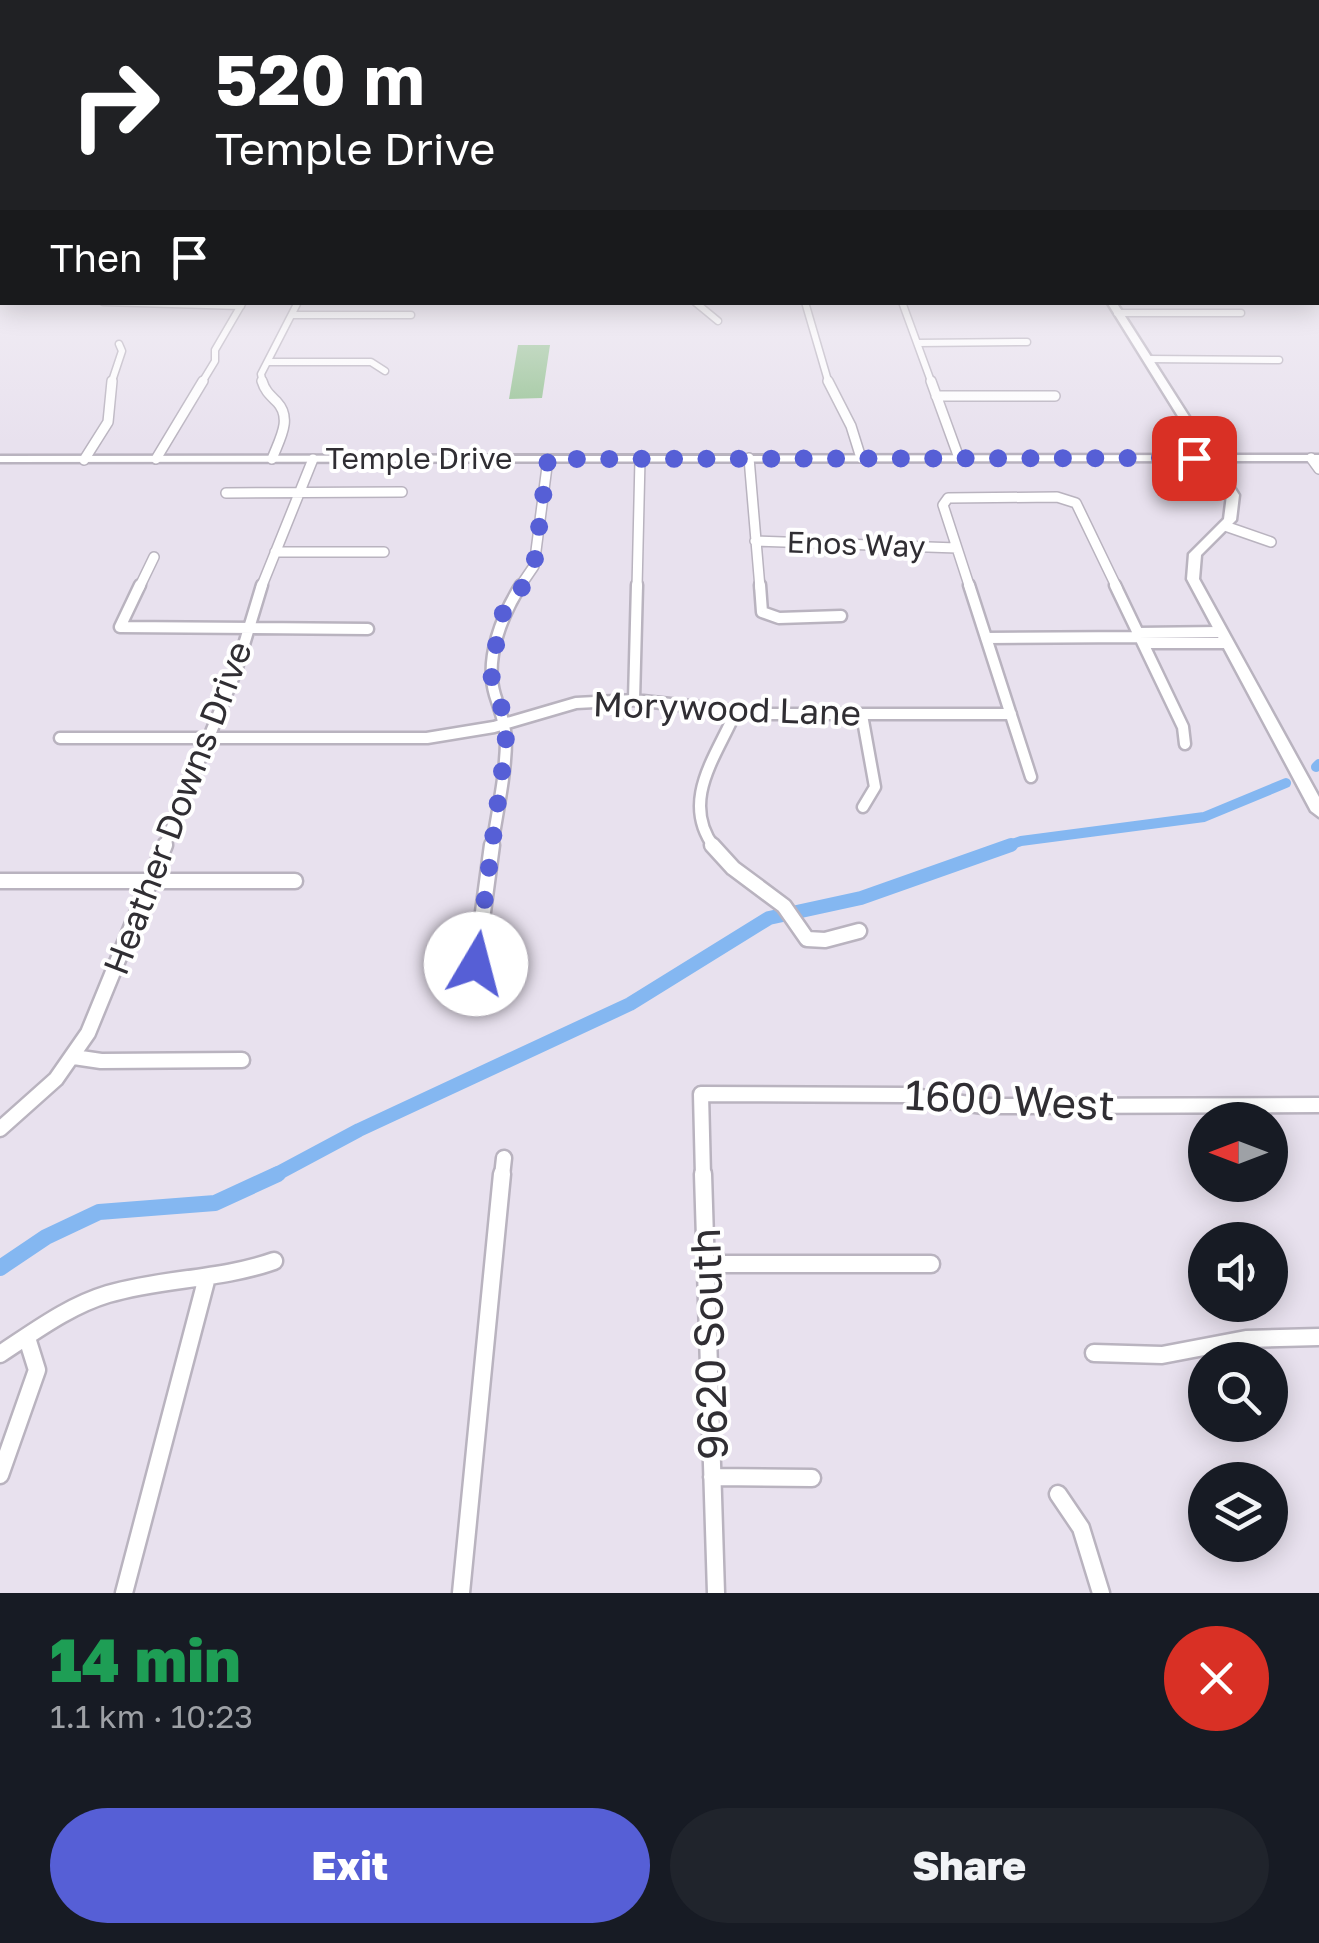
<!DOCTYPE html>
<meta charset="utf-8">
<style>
body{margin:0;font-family:"Golos Text",sans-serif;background:#20242c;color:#f1f3f6;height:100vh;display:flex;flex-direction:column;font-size:38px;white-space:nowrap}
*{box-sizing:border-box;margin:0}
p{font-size:32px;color:#9ea1a6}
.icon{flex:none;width:55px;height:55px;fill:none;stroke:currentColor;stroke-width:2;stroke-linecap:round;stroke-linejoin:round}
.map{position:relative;height:1593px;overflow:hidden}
.side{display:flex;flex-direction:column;background:#171b24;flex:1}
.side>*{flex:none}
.guide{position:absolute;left:0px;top:0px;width:1320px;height:305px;box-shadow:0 5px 25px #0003;background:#202124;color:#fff;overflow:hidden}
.needle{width:65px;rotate:270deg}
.buttons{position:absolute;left:1188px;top:1102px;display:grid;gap:20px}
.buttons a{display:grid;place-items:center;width:100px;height:100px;border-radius:50%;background:#171b24;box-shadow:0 5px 25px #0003;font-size:50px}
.pin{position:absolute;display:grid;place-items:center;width:85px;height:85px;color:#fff;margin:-42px;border-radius:20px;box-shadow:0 5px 15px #0006}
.me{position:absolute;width:110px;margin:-55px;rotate:8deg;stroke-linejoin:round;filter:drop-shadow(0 0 8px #0008)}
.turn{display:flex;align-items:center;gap:35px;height:210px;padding:0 50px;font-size:45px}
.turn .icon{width:130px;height:130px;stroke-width:2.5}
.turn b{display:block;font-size:70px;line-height:85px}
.then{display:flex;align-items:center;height:95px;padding:0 50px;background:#0003;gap:20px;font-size:38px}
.round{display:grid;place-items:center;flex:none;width:105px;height:105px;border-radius:52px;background:#20242c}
.headline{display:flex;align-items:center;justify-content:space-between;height:170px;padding:0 50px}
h1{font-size:60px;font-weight:800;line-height:75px;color:#1e9e55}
.primary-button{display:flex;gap:20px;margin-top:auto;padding:20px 50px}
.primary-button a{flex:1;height:115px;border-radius:60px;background:#565fd6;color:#fff;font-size:40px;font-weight:800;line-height:115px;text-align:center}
.primary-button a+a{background:#20242c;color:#f1f3f6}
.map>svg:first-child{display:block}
.green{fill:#99c497}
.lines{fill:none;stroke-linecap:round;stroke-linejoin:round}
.canal-far2{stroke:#84b7f1;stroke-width:10}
.canal-far1{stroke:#84b7f1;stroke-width:14}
.canal{stroke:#84b7f1;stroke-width:16}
.minor-far4-casing{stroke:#b9b3bf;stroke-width:9}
.minor-far3-casing{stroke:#b9b3bf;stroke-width:12}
.minor-far2-casing{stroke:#b9b3bf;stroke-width:15}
.minor-far1-casing{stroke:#b9b3bf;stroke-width:19}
.minor-casing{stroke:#b9b3bf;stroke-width:21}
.tertiary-casing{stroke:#b9b3bf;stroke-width:5}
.secondary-casing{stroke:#b9b3bf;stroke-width:5}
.minor-far4{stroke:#fff;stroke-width:6}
.minor-far3{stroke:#fff;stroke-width:9}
.minor-far2{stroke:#fff;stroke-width:10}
.minor-far1{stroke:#fff;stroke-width:14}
.minor{stroke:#fff;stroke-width:16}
.tertiary{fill:#fff;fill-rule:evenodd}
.secondary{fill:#fff;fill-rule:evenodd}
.route{stroke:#565fd6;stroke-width:18;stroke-dasharray:0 32.4}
.labels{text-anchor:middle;stroke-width:8;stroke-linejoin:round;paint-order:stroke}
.far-street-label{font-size:30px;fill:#302e33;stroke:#fff}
.street-label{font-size:35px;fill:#302e33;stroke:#fff}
.near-street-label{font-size:42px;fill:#302e33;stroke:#fff}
</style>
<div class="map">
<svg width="1319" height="1593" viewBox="0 0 1319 1593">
<rect width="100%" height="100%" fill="#e8e1ee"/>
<!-- green -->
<path class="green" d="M 518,345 L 550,345 L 542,398 L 509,399 Z"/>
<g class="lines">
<!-- canal-far2 -->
<path class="canal-far2" d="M 1316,767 L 1319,764
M 1004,847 L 1021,841 L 1204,817 L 1286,783"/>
<!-- canal-far1 -->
<path class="canal-far1" d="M 273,1176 L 359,1130 L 630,1004 L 769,918 L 861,898 L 1011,845"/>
<!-- canal -->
<path class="canal" d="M 0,1268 L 46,1237 L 99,1212 L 215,1203 L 278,1174"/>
<!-- minor-far4 casing -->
<g class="minor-far4-casing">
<path id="minor-far4" d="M 103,302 L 241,306
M 695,302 L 718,321
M 805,302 L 829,384
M 902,302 L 932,384
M 1117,313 L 1241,313
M 292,315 L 411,315
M 917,343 L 1027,342
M 1147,359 L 1279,360
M 268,362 L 371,362 L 385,371
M 111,384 L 122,351 L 119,344
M 201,384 L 215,361 L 215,350 L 243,302
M 263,384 L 261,374 L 298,302"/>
</g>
<!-- minor-far3 casing -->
<g class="minor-far3-casing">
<path id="minor-far3" d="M 262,381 C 265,391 270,395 277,402 C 293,419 279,440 272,459
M 828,381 L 851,426 L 861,458
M 931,381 L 959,458
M 936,396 L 1055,396
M 749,458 L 760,588
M 1311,458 L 1319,469
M 156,459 L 203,381
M 84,460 L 108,422 L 112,381
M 226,493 L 402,492
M 1225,526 L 1271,542
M 755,541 L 957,548
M 275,552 L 384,552
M 139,588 L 154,557
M 261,588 L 313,459
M 519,588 L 534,566 L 548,459
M 637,588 L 640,459
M 970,588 L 943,505 L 948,498 L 1057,497 L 1076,503 L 1117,588"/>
</g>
<!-- minor-far2 casing -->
<g class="minor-far2-casing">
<path id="minor-far2" d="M 140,585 L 120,627 L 368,629
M 760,585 L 762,612 L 779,618 L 841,616
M 969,585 L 1031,777
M 1115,585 L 1183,727 L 1185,744
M 1138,633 L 1220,632
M 986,638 L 1140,637
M 1143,643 L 1226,643
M 634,700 L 637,585
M 862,715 L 875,787 L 863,807
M 60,738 L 427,738 L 494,727 L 576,703 L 634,700 L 762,714 L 1011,714
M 164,847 L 236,671 L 262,585
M 492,847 C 497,812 506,775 506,739 C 505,722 500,711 495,695 C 484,659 502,615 521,585
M 714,847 C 680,801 716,757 735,713"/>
</g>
<!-- minor-far1 casing -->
<g class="minor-far1-casing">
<path id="minor-far1" d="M 712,845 L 733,868 L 784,906 L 807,939 L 825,940 L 859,931
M 0,881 L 295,881
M 476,964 L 492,845
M 74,1057 L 101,1061 L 242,1060
M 0,1129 L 56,1079 L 88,1033 L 165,845
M 502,1176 L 504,1158
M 703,1176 L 701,1094 L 906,1095 L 983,1106 L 1319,1105"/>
</g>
<!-- minor casing -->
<g class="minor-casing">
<path id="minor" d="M 703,1174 L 716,1593
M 706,1264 L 931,1264
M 1094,1353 L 1162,1355 L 1246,1339 L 1319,1337
M 0,1354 C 34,1332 68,1306 108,1294 C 162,1278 220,1280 274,1261
M 0,1475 L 37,1370 L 27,1338
M 712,1477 L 812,1478
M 1058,1494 L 1081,1528 L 1101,1593
M 124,1593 L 206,1281
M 461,1593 L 502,1174"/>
</g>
<!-- tertiary casing -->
<g class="tertiary-casing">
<path id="tertiary" d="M 1319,455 L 1319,461 L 0,462 L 0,456 Z"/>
</g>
<!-- secondary casing -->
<g class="secondary-casing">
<path id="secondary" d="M 1107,302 L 1116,302 L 1239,495 L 1236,520 L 1201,555 L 1199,579 L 1319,797 L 1319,817 L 1311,811 L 1187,579 L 1189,554 L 1224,519 L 1227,495 Z"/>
</g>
<!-- minor-far4 -->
<use href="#minor-far4" class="minor-far4"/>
<!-- minor-far3 -->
<use href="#minor-far3" class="minor-far3"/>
<!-- minor-far2 -->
<use href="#minor-far2" class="minor-far2"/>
<!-- minor-far1 -->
<use href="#minor-far1" class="minor-far1"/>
<!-- minor -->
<use href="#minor" class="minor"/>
<!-- tertiary -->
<use href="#tertiary" class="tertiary"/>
<!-- secondary -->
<use href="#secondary" class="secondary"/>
</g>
<!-- sky -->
<linearGradient id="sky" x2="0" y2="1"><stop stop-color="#80b5ec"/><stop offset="0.5" stop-color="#f5f2f7"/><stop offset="1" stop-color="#f5f2f7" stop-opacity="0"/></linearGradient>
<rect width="1319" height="444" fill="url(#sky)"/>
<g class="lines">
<!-- route -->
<path class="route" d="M 476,964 L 506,742 L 504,714 L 491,682 L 499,624 L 506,605 L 527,582 L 534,566 L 548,459 L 1194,458"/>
</g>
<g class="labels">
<!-- far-street labels -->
<g class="far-street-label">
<text x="419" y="469">Temple Drive</text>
<text transform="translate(856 545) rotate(2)" y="10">Enos Way</text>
</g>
<!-- street labels -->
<g class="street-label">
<text transform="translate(727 709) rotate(2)" y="12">Morywood Lane</text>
<text transform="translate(178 808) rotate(-69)" y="12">Heather Downs Drive</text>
</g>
<!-- near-street labels -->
<g class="near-street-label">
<text transform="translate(1010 1100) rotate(3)" y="15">1600 West</text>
<text transform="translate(709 1344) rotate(-92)" y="15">9620 South</text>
</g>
</g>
</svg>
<div class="buttons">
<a><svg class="needle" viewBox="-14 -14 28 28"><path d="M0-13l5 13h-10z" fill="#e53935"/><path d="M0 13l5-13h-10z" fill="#9ea1a6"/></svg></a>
<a><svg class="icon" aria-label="sound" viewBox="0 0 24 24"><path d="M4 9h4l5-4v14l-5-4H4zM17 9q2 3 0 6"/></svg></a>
<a><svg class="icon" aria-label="search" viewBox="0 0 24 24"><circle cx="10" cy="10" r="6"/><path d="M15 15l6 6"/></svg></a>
<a><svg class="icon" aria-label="layers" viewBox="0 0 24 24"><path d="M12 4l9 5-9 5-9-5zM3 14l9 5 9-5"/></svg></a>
</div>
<div class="pin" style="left:1194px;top:458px;background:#d93025"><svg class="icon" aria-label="arrive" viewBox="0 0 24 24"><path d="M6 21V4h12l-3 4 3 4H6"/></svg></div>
<svg class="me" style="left:476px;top:964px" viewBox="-20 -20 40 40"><circle r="19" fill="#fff"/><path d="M0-13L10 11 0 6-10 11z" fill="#565fd6"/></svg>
<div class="guide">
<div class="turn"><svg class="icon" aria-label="right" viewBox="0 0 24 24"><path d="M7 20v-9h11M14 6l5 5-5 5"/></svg><div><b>520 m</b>Temple Drive</div></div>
<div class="then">Then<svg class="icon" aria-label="arrive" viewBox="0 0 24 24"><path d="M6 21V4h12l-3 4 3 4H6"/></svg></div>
</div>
</div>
<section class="side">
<div class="headline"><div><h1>14 min</h1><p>1.1 km · 10:23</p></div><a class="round" style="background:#d93025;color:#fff"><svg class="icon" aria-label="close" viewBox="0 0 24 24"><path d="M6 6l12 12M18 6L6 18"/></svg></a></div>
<div class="primary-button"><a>Exit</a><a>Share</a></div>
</section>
